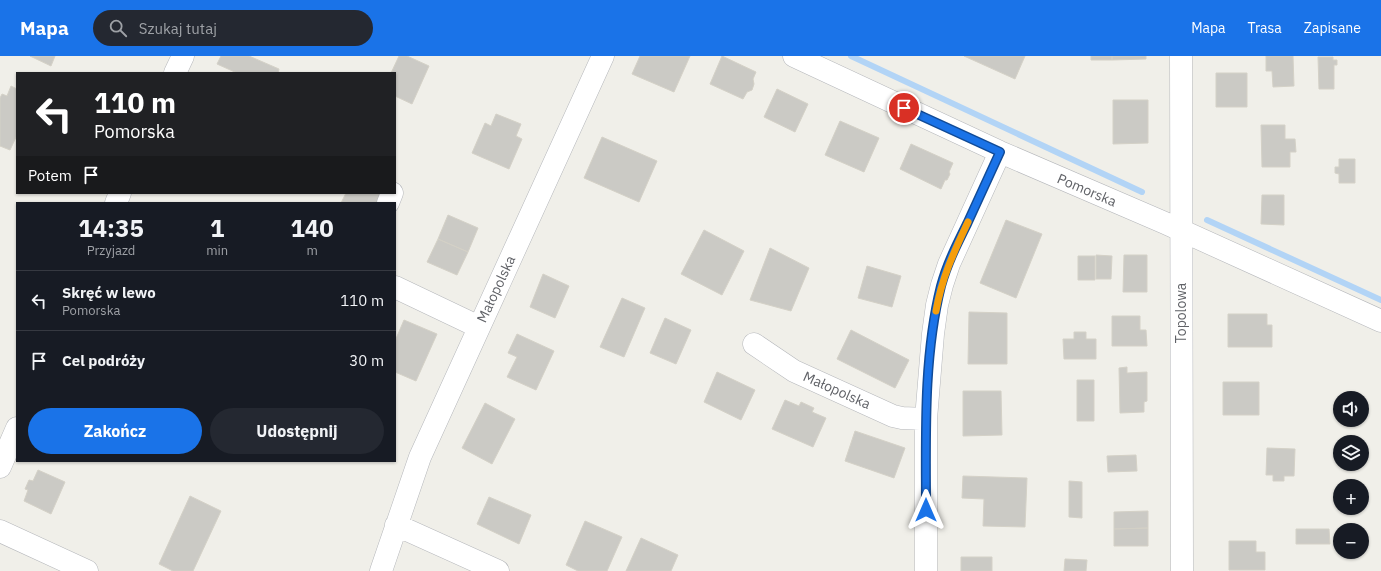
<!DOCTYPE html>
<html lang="pl">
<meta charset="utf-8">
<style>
body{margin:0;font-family:"IBM Plex Sans",sans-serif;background:#242831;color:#f1f3f6;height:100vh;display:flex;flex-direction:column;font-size:15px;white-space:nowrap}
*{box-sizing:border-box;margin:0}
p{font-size:13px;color:#9ea1a6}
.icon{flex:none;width:22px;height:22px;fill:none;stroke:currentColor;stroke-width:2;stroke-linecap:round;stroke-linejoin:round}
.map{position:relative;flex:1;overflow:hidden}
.details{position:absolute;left:16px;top:146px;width:380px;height:260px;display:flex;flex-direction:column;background:#171b24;border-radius:0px;box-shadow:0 1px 3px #0004}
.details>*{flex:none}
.top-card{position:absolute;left:16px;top:16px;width:380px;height:122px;border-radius:0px;box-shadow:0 1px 3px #0004;background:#202124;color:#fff;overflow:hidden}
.fabs{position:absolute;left:1333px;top:335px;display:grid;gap:8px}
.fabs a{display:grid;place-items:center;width:36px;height:36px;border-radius:50%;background:#171b24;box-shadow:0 1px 3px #0004;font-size:20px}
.pin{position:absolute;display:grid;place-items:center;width:34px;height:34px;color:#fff;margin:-17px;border:2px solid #fff;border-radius:50%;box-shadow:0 1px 4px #0007}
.me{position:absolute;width:44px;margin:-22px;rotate:0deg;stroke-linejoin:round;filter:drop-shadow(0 0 3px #0008)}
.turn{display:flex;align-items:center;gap:14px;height:84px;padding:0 12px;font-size:18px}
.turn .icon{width:52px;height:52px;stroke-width:2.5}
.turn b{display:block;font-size:28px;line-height:34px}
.then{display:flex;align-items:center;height:38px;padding:0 12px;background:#0003;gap:8px;font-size:15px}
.eta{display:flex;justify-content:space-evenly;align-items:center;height:68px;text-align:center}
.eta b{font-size:24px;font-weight:700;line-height:28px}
.button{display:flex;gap:8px;margin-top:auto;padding:8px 12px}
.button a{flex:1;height:46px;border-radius:24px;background:#1a73e8;color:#fff;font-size:16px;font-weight:700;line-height:46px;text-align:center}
.button a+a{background:#242831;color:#f1f3f6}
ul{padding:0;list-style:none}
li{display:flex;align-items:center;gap:12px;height:60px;padding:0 12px;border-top:1px solid #363941}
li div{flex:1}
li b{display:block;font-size:15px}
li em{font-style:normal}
header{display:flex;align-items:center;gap:24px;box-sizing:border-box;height:56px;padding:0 20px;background:#1a73e8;color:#fff}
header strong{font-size:19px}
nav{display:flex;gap:22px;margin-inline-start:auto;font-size:14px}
.search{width:280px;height:36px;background:#242831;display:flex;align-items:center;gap:10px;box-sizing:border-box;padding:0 14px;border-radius:22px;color:#9ea1a6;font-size:15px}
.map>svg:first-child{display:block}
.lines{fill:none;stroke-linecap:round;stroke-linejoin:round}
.stream{stroke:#b2d4f6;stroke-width:6}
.building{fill:#cbcac5;stroke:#d4d1c7}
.minor-casing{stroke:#b5b7bb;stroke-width:23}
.minor{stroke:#fff;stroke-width:22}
.route-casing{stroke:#114b97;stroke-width:10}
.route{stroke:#1a73e8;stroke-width:7}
.slow{stroke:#f59e0b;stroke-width:7}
.labels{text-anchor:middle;stroke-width:3.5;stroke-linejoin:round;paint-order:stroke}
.street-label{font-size:14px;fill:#606267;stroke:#fff}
</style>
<header>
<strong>Mapa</strong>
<div class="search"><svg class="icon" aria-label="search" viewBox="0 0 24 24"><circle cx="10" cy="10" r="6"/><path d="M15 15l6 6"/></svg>Szukaj tutaj</div>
<nav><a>Mapa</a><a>Trasa</a><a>Zapisane</a></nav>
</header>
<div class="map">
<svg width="1381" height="515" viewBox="0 0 1381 515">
<rect width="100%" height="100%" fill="#f0efe9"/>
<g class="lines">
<!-- stream -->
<path class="stream" d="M 851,0 L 1142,136
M 1207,164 L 1381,244"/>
</g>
<!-- building -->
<path class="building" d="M 30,0 L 55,0 L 51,10 Z
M 221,0 L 249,0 L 279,13 L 278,17 L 237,17 L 217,8 Z
M 399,0 L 407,0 L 429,10 L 412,48 L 395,40 L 395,17 L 391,17 Z
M 640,0 L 690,0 L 674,36 L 632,18 Z
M 722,0 L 756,16 L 753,23 L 754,28 L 752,34 L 747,36 L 743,43 L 710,28 Z
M 964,0 L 1025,0 L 1015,23 Z
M 1091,0 L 1112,0 L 1112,4 L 1091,4 Z
M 1112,0 L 1146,0 L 1146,3 L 1112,4 Z
M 1266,0 L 1293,0 L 1294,30 L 1273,31 L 1272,15 L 1266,15 Z
M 1318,1 L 1333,1 L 1333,4 L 1337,4 L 1337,9 L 1334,9 L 1334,33 L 1319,33 Z
M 1216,17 L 1247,17 L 1247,51 L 1216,51 Z
M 11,30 L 17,33 L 17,79 L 10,94 L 0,90 L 0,42 L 2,38 L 7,40 Z
M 777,33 L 808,48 L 795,76 L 764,61 Z
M 1113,44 L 1148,44 L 1148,87 L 1113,88 Z
M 496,58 L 521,68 L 516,80 L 522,83 L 509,113 L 472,97 L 485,67 L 491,70 Z
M 840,65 L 879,82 L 864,116 L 825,99 Z
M 1261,69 L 1285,69 L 1285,83 L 1295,83 L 1296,96 L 1290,96 L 1290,111 L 1262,111 Z
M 602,81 L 657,105 L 639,146 L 584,122 Z
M 911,88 L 953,107 L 949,116 L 950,118 L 947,124 L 945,124 L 941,133 L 900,113 Z
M 1339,103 L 1355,103 L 1355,127 L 1339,127 L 1339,118 L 1335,117 L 1335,111 L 1339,111 Z
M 346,137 L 382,137 L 378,147 L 341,147 Z
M 1262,139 L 1284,139 L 1284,169 L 1261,168 Z
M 448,159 L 478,172 L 468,196 L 438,183 Z
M 1006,164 L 1042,178 L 1016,242 L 980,227 Z
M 704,174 L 744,195 L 722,239 L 681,218 Z
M 438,183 L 468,196 L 457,219 L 427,206 Z
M 770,192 L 809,212 L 791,255 L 750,244 Z
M 1096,199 L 1112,200 L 1111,223 L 1096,223 Z
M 1124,199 L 1147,199 L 1147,236 L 1123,236 Z
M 1078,200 L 1095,200 L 1095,224 L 1078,224 Z
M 867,210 L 901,220 L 892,251 L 858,242 Z
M 543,218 L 569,230 L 555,262 L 530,251 Z
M 622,242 L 645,252 L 624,301 L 600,291 Z
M 969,256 L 1007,257 L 1007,308 L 968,308 Z
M 1228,258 L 1267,258 L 1267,269 L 1272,269 L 1272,291 L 1228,291 Z
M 1112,260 L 1140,260 L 1140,274 L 1146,274 L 1147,290 L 1112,290 Z
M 665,262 L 691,274 L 676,308 L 650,297 Z
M 404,264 L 437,278 L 416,325 L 395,316 L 395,285 Z
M 851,274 L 909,304 L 895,332 L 837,303 Z
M 1074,276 L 1086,276 L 1086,283 L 1096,283 L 1096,303 L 1064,303 L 1063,283 L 1074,283 Z
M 517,278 L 554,295 L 536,334 L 507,321 L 517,301 L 508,297 Z
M 1127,311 L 1127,317 L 1147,316 L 1147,345 L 1144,346 L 1144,356 L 1120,357 L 1119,312 Z
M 717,316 L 755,334 L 741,364 L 704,346 Z
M 1077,324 L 1094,324 L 1094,365 L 1077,365 Z
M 1223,326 L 1259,326 L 1259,359 L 1223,359 Z
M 963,335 L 1001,335 L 1002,379 L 963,380 Z
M 785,344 L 799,350 L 801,346 L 814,352 L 812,356 L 826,362 L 813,391 L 772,373 Z
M 485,347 L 515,363 L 492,408 L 462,392 Z
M 855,375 L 905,392 L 894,422 L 845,405 Z
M 1267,392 L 1295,393 L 1294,420 L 1284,420 L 1284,425 L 1273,425 L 1273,419 L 1266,419 Z
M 1136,399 L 1137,415 L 1108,416 L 1107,400 Z
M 38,414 L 65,426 L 51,458 L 24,445 L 28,434 L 25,433 L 29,424 L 33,425 Z
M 963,420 L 1027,422 L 1025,471 L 983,470 L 984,443 L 962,442 Z
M 1069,425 L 1082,426 L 1082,462 L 1069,461 Z
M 190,440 L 221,455 L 193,515 L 173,515 L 159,508 Z
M 489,441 L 531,459 L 519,488 L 477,468 Z
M 1148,455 L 1148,472 L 1114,473 L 1114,456 Z
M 585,465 L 622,481 L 607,515 L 578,515 L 566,509 Z
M 1148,472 L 1148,490 L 1114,490 L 1114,473 Z
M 1296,473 L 1329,473 L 1330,488 L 1296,488 Z
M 641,482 L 678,499 L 671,515 L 626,515 Z
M 1229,485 L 1256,485 L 1256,496 L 1265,496 L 1265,514 L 1229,514 Z
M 961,501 L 992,501 L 992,515 L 961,515 Z
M 1065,503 L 1087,504 L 1086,515 L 1064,515 Z"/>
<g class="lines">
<!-- minor casing -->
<g class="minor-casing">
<path id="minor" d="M 794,0 L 1000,96 L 1165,167 L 1381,265
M 1181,0 L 1182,515
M 175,17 L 183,0
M 116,147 L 120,137
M 388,147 L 392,137
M 395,231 L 479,271
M 754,288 L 794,315 L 893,360 L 902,362 L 926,363
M 0,411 L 17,372
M 396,469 L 498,515
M 0,475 L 87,515
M 381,515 L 420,401 L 603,0
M 926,515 L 926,363 L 933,278 L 937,249 L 942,229 L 949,208 L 1000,96"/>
</g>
<!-- minor -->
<use href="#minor" class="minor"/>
</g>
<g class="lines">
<!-- route casing -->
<g class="route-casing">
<path id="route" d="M 904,52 L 1000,96 C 989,120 978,144 967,168 C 957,188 947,208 941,230 C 923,302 926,381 926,454"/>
</g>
<!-- route -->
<use href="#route" class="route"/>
<!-- slow -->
<path class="slow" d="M 936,255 C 942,221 954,196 968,166"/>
</g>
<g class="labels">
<!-- street labels -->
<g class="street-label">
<text transform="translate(1087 134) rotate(23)" y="5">Pomorska</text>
<text transform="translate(496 233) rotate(-65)" y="5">Małopolska</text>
<text transform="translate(1181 257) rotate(-90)" y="5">Topolowa</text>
<text transform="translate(837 334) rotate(24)" y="5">Małopolska</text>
</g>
</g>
</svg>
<div class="fabs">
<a><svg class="icon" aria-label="sound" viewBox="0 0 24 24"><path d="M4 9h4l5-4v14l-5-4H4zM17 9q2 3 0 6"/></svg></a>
<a><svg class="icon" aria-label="layers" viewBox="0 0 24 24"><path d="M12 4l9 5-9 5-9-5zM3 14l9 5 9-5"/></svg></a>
<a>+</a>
<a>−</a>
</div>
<div class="pin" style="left:904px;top:52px;background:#d93025"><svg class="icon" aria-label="arrive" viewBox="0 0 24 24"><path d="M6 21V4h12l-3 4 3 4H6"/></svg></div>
<svg class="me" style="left:926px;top:454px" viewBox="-20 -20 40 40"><path d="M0-17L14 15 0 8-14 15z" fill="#1a73e8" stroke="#fff" stroke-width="4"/></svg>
<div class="top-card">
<div class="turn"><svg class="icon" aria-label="left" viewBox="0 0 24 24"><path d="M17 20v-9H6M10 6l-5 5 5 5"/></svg><div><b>110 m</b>Pomorska</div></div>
<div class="then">Potem<svg class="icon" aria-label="arrive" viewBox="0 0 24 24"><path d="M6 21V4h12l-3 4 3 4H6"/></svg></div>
</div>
<section class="details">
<div class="eta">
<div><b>14:35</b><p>Przyjazd</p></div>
<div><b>1</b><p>min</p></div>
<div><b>140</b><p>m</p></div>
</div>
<ul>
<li><svg class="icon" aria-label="left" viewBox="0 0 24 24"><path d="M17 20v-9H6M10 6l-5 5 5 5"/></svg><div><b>Skręć w lewo</b><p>Pomorska</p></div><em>110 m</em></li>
<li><svg class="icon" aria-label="arrive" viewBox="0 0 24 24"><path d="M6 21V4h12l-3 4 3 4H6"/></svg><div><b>Cel podróży</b></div><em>30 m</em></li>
</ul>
<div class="button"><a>Zakończ</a><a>Udostępnij</a></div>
</section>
</div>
